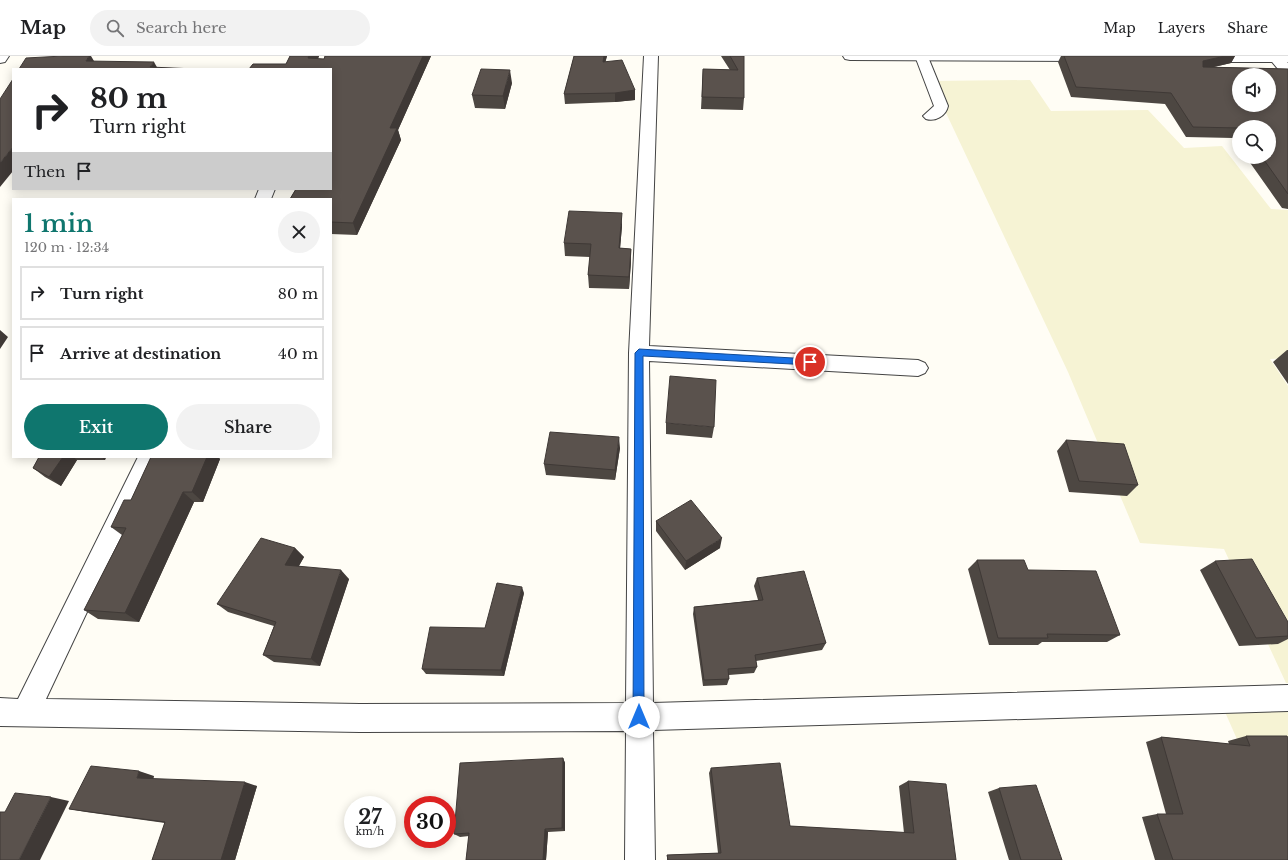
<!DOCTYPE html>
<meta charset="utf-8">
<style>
body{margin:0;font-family:"Libre Baskerville",serif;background:#f2f2f2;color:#202124;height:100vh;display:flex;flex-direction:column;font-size:15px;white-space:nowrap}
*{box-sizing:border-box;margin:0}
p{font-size:13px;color:#757577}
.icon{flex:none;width:22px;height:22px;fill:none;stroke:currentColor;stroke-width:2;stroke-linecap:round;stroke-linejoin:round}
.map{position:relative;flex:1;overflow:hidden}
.sheet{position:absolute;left:12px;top:142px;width:320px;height:260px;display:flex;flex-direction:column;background:#fff;border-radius:0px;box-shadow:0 2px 10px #0003}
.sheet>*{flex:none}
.top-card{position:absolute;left:12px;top:12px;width:320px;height:122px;border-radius:0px;box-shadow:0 2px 10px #0003;background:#fff;color:#202124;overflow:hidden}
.controls{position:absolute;left:1232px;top:12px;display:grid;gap:8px}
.controls a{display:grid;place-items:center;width:44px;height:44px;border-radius:50%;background:#fff;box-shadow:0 2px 10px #0003;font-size:20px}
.speed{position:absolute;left:344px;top:740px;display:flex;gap:8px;font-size:20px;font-weight:700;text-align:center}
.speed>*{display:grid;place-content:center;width:52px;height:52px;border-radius:50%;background:#fff;box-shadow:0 2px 10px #0003;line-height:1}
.speed small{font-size:10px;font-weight:400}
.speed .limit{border:6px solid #d22;background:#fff;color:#111}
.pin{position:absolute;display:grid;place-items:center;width:34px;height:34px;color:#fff;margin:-17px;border:2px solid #fff;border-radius:50%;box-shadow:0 1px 4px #0007}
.me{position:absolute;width:44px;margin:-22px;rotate:0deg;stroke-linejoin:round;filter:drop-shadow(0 0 3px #0008)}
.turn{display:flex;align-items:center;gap:14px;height:84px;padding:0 12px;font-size:18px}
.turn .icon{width:52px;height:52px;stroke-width:2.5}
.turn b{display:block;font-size:28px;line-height:34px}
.then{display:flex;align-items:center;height:38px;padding:0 12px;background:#0003;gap:8px;font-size:15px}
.round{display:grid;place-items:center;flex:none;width:42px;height:42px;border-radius:21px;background:#f2f2f2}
.headline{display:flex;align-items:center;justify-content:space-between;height:68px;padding:0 12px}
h1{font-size:24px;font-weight:600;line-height:30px;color:#0f766e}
.cta{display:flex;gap:8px;margin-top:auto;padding:8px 12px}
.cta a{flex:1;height:46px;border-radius:24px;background:#0f766e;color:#fff;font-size:16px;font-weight:600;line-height:46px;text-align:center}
.cta a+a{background:#f2f2f2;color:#202124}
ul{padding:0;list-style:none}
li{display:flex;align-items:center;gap:12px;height:54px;margin:0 8px 6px;padding:0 4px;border:2px solid #e0e0e0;border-radius:0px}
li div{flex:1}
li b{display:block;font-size:15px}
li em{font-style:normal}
header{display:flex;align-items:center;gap:24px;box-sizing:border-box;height:56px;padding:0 20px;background:#fff;border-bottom:1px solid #e0e0e0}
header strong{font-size:19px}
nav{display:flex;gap:22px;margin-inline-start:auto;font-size:14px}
.search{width:280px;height:36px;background:#f2f2f2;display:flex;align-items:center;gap:10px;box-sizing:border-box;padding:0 14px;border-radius:22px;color:#757577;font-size:15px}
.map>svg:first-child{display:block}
.farmland{fill:#f6f3d4}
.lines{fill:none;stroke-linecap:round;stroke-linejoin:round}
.minor-casing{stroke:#444;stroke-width:2}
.tertiary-casing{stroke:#444;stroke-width:2}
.minor{fill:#fff;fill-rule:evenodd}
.tertiary{fill:#fff;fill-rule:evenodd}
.wall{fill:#4d4742}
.shaded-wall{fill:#3f3936}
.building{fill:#5a524d;stroke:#3f3936;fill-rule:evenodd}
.route{fill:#1a73e8;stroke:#114b97}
</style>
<header>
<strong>Map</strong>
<div class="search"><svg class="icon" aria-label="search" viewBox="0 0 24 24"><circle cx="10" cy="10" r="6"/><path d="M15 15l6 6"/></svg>Search here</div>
<nav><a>Map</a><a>Layers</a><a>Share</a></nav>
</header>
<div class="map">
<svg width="1288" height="804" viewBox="0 0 1288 804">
<rect width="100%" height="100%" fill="#fffdf5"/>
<!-- farmland -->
<path class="farmland" d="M 1030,24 L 1051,55 L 1148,54 L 1184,92 L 1222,90 L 1271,153 L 1288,154 L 1288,302 L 1270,303 L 1288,330 L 1288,627 L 1286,627 L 1224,493 L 1140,487 L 1068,316 L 931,25 Z
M 1288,654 L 1288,799 L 1225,656 Z"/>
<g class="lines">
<!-- minor casing -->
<g class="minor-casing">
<path id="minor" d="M 644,0 L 658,0 L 649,290 L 918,304 L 925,307 L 928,312 L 925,317 L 918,320 L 649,305 L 653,647 L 1288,629 L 1288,655 L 653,674 L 655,804 L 625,804 L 626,675 L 360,676 L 0,670 L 0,642 L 18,643 L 138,401 L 160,401 L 46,643 L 360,648 L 626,647 L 629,297 Z
M 915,0 L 928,1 L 948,50 C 946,60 935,66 926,63 L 923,60 L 934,50 Z
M 1267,0 L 1282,0 L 1288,7 L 1288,20 L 1283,19 Z
M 259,133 L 275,133 L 271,143 L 255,143 Z"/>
</g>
<!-- tertiary casing -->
<g class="tertiary-casing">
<path id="tertiary" d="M 0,0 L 9,0 L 5,6 L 0,7 Z
M 843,0 L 1096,0 L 1097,1 L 1095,4 L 1090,5 L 850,4 L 845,3 Z
M 1199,0 L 1288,0 L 1288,6 L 1205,6 L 1200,5 L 1198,2 Z"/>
</g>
<!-- minor -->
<use href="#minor" class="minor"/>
<!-- tertiary -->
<use href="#tertiary" class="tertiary"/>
</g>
<!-- wall -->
<path class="wall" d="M 290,0 L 319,0 L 318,3 L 324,3 L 325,0 L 431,0 L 398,74 L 401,84 L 357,179 L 331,178 L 331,143 L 290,143 L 296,133 L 331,133 L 331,13 L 249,13 L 253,8 L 286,8 Z
M 574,0 L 607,0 L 605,6 L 635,34 L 635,44 L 615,46 L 565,48 L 564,38 Z
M 721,0 L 744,0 L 744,42 L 743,54 L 701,53 L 703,13 L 730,14 Z
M 1061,0 L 1235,0 L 1231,7 L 1214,11 L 1288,13 L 1288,153 L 1282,152 L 1246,101 L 1269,101 L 1269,71 L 1239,71 L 1239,91 L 1233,82 L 1186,81 L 1165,48 L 1071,41 L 1058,6 Z
M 512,27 L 505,53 L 475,52 L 472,39 Z
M 622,170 L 620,192 L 631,193 L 631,205 L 629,233 L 589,232 L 588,219 L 590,201 L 565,200 L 564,187 Z
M 1287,294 L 1288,294 L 1288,328 L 1273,306 Z
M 666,367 L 714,371 L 712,382 L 666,378 Z
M 1066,384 L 1138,429 L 1127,440 L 1069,436 L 1057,395 Z
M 620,392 L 615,424 L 546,419 L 544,408 Z
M 39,401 L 106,401 L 105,404 L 77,404 L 61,430 L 45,421 L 33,412 Z
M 151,401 L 218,401 L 220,403 L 203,446 L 194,446 L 139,566 L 98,563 L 84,554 L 122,479 L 111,471 L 131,444 Z
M 656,465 L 720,492 L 685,514 L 656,475 Z
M 295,492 L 304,501 L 299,510 L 349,523 L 320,610 L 274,606 L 263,599 L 274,570 L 228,556 L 217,548 Z
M 977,504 L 1028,514 L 1120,579 L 1107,586 L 1042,586 L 1038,589 L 989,589 L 968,513 Z
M 1215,505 L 1288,566 L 1288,583 L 1278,588 L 1239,590 L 1200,514 Z
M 757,522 L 826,587 L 822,594 L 756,605 L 757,611 L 754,617 L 729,619 L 729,623 L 727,629 L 703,630 L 693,558 L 694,551 L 758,544 L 754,530 Z
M 524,537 L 504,620 L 426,618 L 422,613 L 485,572 Z
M 1246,680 L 1287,680 L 1288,804 L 1155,804 L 1142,761 L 1157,758 L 1166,758 L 1146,686 L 1161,681 L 1229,688 L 1228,685 Z
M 563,702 L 565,707 L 565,775 L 548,776 L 546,804 L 466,804 L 469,780 L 460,781 L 454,778 Z
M 711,712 L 790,770 L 904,777 L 899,730 L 908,725 L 956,804 L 667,804 L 667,799 L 718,797 L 709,717 Z
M 154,720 L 153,723 L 257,730 L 235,804 L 152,804 L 165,767 L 86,756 L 69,753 Z
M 999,732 L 1062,804 L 1009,804 L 988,736 Z"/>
<!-- shaded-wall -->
<path class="shaded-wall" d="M 89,0 L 91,0 L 97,10 L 86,5 Z
M 309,0 L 319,0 L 313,13 L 308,2 Z
M 423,0 L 431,0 L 398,74 L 401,84 L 357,179 L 353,167 L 390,72 Z
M 604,0 L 607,0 L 603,16 L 603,6 Z
M 1225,0 L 1235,0 L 1231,7 L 1196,15 L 1203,5 Z
M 154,6 L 158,13 L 150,11 Z
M 510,14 L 512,27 L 505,53 L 503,40 Z
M 635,34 L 635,44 L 615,46 L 615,37 Z
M 13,91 L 13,115 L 0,131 L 0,107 Z
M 622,157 L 622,170 L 619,205 L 619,192 Z
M 631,193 L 631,205 L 629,233 L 629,221 Z
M 0,274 L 8,281 L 0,293 Z
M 619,381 L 620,392 L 615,424 L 615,414 Z
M 63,401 L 73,401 L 77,404 L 61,430 L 49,421 Z
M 101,401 L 106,401 L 105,404 Z
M 207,401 L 218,401 L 220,403 L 203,446 L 192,436 Z
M 183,436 L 194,446 L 139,566 L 125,557 Z
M 722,482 L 720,492 L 685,514 L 686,505 Z
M 295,492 L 304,501 L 294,518 L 285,509 Z
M 341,514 L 349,523 L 320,610 L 311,603 Z
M 522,531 L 524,537 L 504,620 L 501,614 Z
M 563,702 L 565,707 L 565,775 L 562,772 Z
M 139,715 L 154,720 L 152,726 L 137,722 Z
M 245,726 L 257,730 L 235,804 L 221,804 Z
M 51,741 L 69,745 L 40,804 L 19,804 Z
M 545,773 L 548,776 L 546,804 L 543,804 Z"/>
<!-- building -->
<path class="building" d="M 63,0 L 89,0 L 86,5 L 154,6 L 150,11 L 195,13 L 19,13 L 26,2 Z
M 290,0 L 309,0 L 308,2 L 324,3 L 325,0 L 423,0 L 390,72 L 397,72 L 353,167 L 331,166 L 331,143 L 290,143 L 296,133 L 331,133 L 331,13 L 249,13 L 253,8 L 286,8 Z
M 574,0 L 604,0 L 603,6 L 622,4 L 635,34 L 615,37 L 564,38 Z
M 730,0 L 744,0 L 744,42 L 702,41 L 703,13 L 738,14 Z
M 1064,0 L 1225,0 L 1203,5 L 1203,11 L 1288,13 L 1288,138 L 1262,101 L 1269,101 L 1269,71 L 1239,71 L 1239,72 L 1193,71 L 1171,37 L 1076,31 ZM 1239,19 L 1269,19 L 1269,49 L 1239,49 Z
M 481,13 L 510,14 L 503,40 L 472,39 Z
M 13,23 L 13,91 L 0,107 L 0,43 Z
M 569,155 L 622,157 L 619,192 L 631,193 L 629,221 L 588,219 L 591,188 L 564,187 Z
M 670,320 L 716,324 L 714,371 L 666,367 Z
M 550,376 L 619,381 L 615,414 L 544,408 Z
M 1066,384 L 1124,388 L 1138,429 L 1079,425 Z
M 39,401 L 63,401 L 49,421 L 33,412 Z
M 151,401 L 207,401 L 192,436 L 183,436 L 125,557 L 84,554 L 126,472 L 111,471 L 124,444 L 131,444 Z
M 691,444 L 722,482 L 686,505 L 656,465 Z
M 261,482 L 295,492 L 285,509 L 341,514 L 311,603 L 263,599 L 276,566 L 217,548 Z
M 1252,503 L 1288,566 L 1288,580 L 1256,582 L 1215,505 Z
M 977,504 L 1024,504 L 1028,514 L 1096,515 L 1120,579 L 1047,578 L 1048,582 L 998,582 Z
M 804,515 L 826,587 L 755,599 L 757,611 L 728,613 L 729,623 L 704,624 L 694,551 L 763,544 L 757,522 Z
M 497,527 L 522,531 L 501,614 L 422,613 L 430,571 L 485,572 Z
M 1246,680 L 1287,680 L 1288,682 L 1288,804 L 1173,804 L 1157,758 L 1183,758 L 1161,681 L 1250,690 Z
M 563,702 L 562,772 L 545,773 L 543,804 L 466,804 L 469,777 L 454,778 L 460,707 Z
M 780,707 L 790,770 L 914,777 L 908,725 L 946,728 L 956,804 L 668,804 L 667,799 L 721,797 L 711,712 Z
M 91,710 L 139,715 L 137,722 L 245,726 L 221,804 L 152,804 L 165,766 L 69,753 Z
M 1036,729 L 1062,804 L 1021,804 L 999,732 Z
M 15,737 L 51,741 L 19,804 L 0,804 L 0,756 L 5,756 Z"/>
<!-- route -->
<path class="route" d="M 639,293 L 810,303 L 814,306 L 810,309 L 643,300 L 644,661 L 643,665 L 639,666 L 635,665 L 633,661 L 635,297 Z"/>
</svg>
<div class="controls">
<a><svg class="icon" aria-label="sound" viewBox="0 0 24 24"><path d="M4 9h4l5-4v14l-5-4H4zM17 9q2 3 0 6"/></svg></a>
<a><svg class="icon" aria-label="search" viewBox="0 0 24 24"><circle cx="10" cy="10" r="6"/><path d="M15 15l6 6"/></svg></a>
</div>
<div class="speed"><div>27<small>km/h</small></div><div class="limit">30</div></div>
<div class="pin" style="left:810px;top:306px;background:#d93025"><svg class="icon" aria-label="arrive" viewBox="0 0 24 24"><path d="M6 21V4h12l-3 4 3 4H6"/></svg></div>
<svg class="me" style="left:639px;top:661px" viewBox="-20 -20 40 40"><circle r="19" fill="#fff"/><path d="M0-13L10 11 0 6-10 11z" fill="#1a73e8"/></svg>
<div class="top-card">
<div class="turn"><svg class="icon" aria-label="right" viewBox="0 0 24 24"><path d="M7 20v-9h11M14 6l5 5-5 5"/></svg><div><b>80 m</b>Turn right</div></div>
<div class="then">Then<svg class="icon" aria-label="arrive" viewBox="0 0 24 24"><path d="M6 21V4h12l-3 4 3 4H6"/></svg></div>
</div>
<section class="sheet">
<div class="headline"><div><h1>1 min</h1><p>120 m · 12:34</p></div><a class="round"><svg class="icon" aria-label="close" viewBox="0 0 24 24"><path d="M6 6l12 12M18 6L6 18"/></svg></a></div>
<ul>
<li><svg class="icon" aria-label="right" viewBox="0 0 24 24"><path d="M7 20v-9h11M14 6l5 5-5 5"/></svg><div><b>Turn right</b></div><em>80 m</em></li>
<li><svg class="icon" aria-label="arrive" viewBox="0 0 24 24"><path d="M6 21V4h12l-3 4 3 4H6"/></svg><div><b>Arrive at destination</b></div><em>40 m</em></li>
</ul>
<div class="cta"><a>Exit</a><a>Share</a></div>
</section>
</div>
